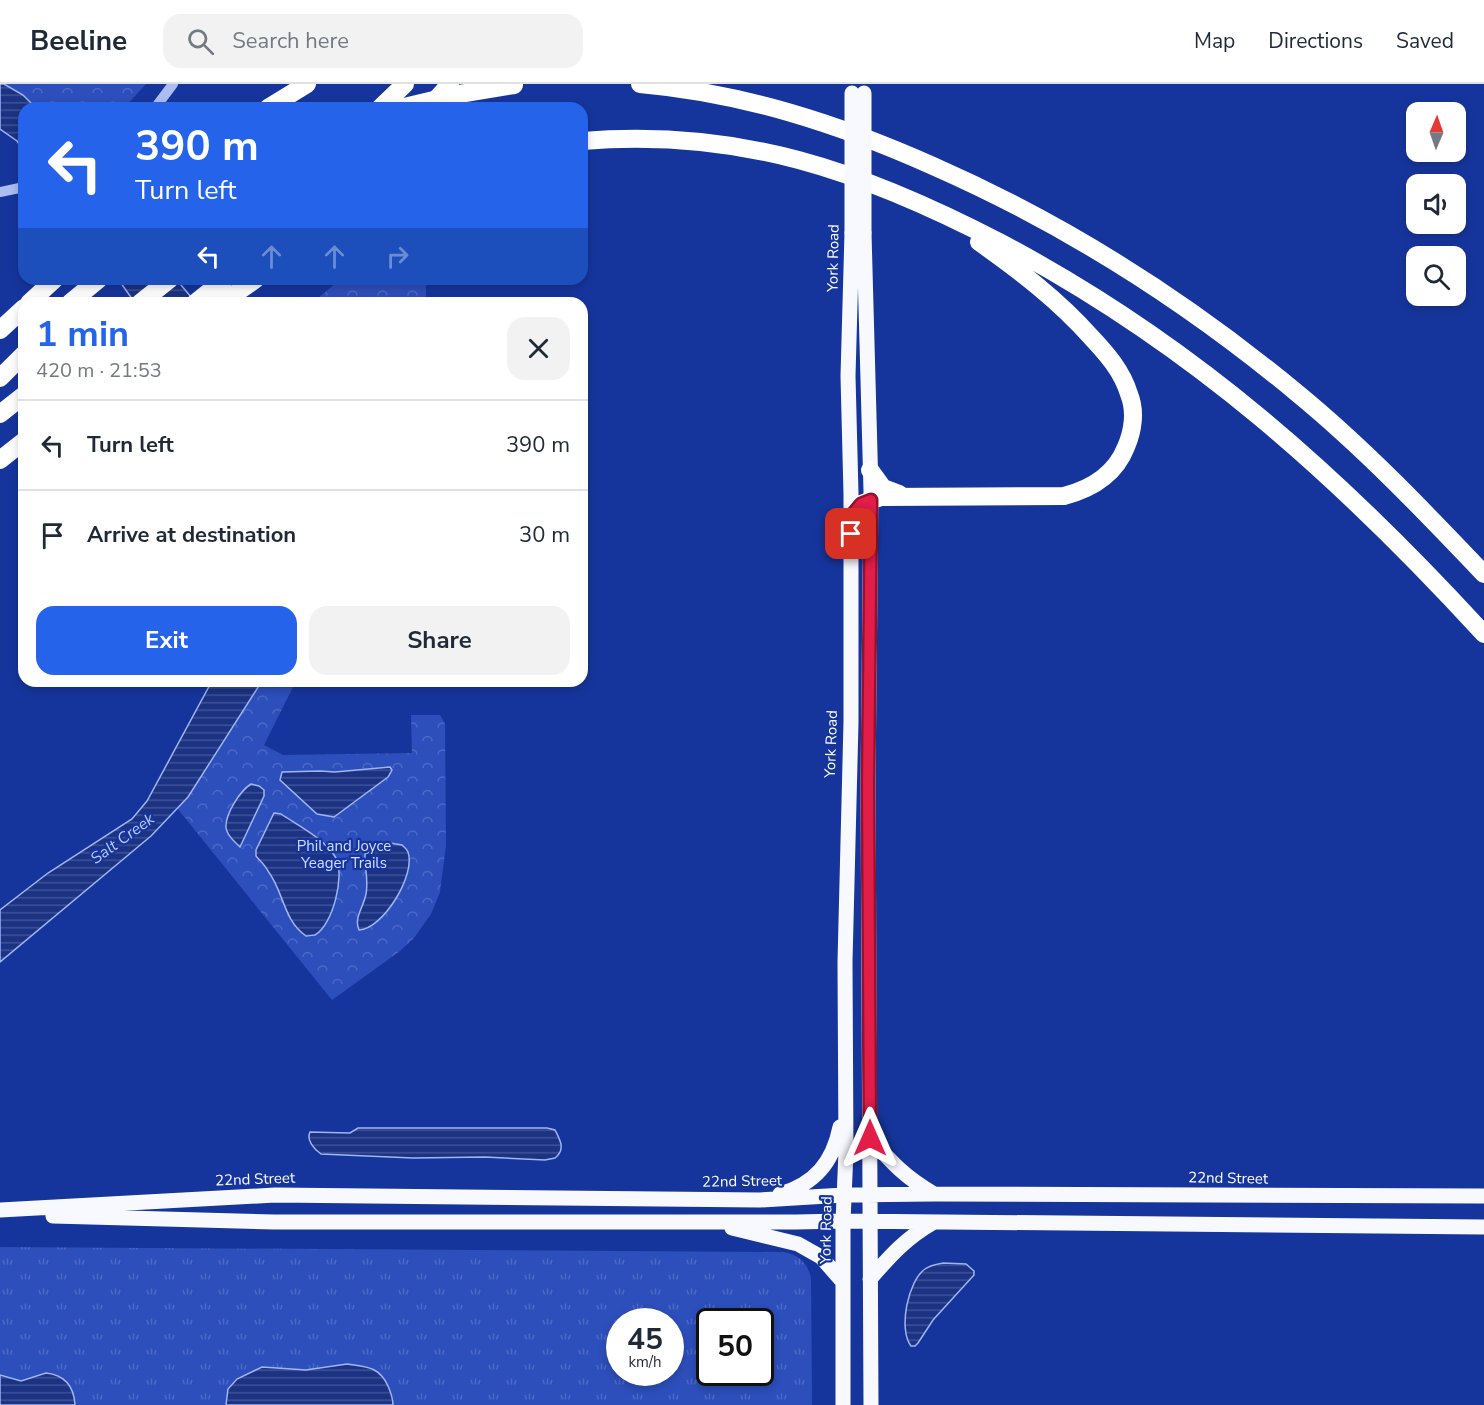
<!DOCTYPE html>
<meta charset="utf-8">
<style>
body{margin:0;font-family:"Nunito Sans",sans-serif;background:#f2f2f3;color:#1f2937;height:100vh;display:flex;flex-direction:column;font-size:22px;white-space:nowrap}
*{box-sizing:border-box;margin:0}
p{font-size:20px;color:#747a83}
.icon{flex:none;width:33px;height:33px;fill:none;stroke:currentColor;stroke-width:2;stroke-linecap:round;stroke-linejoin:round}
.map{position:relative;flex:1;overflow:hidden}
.panel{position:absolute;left:18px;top:213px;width:570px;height:390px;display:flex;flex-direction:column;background:#fff;border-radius:18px;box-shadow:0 3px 9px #0003}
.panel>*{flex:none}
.guide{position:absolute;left:18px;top:18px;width:570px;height:183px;border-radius:18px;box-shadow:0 3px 9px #0003;background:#2563eb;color:#fff;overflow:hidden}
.needle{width:39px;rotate:2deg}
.fabs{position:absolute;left:1406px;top:18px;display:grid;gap:12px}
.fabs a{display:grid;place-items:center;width:60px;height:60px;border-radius:12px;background:#fff;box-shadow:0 3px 9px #0003;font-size:30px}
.speed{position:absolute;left:606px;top:1224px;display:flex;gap:12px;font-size:30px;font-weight:700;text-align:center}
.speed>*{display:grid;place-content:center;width:78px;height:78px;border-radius:50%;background:#fff;box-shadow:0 3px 9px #0003;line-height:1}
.speed small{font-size:15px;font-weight:400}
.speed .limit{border:3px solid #111;border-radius:9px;background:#fff;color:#111}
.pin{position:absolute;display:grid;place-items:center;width:51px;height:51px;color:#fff;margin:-26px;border-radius:12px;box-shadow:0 3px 9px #0006}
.me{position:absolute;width:66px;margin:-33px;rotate:0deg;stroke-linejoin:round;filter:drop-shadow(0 0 4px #0008)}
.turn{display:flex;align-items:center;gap:21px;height:126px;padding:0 18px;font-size:27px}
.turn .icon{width:78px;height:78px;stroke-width:2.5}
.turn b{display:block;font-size:42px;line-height:51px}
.lanes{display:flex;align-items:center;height:57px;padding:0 18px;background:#0003;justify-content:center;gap:30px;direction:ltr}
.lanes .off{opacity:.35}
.round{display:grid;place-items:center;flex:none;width:63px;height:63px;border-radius:18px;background:#f2f2f3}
.summary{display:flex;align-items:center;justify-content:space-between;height:102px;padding:0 18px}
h1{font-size:36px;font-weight:700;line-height:45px;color:#2563eb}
.cta{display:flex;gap:12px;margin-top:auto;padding:12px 18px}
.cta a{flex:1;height:69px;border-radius:18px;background:#2563eb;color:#fff;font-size:24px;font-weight:700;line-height:69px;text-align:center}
.cta a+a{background:#f2f2f3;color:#1f2937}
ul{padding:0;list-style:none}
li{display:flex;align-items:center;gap:18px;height:90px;padding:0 18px;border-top:2px solid #e0e1e3}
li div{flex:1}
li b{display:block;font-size:22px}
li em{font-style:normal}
header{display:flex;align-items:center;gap:36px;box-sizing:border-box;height:84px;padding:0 30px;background:#fff;border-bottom:2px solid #e0e1e3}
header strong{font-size:28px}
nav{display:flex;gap:33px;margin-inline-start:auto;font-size:21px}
.search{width:420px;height:54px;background:#f2f2f3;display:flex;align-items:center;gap:15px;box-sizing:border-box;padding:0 21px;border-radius:18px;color:#747a83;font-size:22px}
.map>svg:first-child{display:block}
.grass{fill:url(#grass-tufts);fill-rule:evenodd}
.forest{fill:url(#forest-crowns)}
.water{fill:url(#water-rules);stroke:#9fb5f5;stroke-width:1.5}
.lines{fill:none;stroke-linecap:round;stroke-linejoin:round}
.minor{stroke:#acbdf3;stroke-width:10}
.major{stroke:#f8f9ff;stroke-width:15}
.highway{stroke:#fff;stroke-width:18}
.major-bridge{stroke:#f8f9ff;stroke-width:15}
.highway-bridge{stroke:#fff;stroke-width:18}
.route-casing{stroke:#92132f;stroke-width:15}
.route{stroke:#e11d48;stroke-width:10}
.labels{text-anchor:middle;stroke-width:4.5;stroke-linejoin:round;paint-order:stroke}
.street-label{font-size:15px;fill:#fff;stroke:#16359c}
.park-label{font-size:15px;fill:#d4defd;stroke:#16359c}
.water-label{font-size:16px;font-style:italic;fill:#b9c9f9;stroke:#16359c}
</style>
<header>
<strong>Beeline</strong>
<div class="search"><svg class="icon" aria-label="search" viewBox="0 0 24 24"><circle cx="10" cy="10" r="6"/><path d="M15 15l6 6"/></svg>Search here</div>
<nav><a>Map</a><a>Directions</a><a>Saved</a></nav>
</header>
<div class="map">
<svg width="1484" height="1321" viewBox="0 0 1484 1321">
<defs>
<pattern id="grass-tufts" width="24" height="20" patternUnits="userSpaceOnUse" patternTransform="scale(1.5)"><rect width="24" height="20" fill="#2d4fbc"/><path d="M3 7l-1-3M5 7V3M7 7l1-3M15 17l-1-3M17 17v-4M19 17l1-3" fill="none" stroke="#4c69c6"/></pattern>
<pattern id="forest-crowns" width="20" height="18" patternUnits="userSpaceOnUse" patternTransform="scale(1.5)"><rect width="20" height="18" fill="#2d4fbc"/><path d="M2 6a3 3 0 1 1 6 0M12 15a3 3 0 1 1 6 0" fill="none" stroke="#4c69c6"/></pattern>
<pattern id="water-rules" width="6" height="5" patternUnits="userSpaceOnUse" patternTransform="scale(1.5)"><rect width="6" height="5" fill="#1c3383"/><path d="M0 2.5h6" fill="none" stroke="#3e5296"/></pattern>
</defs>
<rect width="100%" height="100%" fill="#16359c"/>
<!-- grass -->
<path class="grass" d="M 0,1163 L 783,1168 C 799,1171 807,1178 811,1194 L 812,1321 L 0,1321 ZM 620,1238 L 670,1238 L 670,1288 L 620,1288 ZM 710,1238 L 760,1238 L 760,1288 L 710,1288 Z"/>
<!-- forest -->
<path class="forest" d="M 4,0 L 146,0 L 124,24 L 36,24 L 23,11 Z
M 346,195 L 426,195 L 426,219 L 312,219 L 335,200 Z
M 262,597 L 296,597 L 264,661 L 283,671 L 412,669 L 411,631 L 440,631 L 445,640 L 446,761 L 440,808 L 431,830 L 414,854 L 400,867 L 332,916 L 177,724 L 188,713 Z"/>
<!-- water -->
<path class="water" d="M 0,0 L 4,0 L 23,11 L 36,24 L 24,24 L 24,68 L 17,57 L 0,45 Z
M 118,195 L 176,195 L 196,219 L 135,219 Z
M 212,597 L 262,597 L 188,713 L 151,752 L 0,878 L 0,826 L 48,789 L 132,735 L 147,717 Z
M 390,683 L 392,686 L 388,693 L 334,733 L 317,730 L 280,696 L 282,688 L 320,687 L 335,688 Z
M 251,700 L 259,702 L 264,706 L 264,712 L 240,763 C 235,758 227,752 226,744 C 225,730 240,707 251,700 Z
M 274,729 L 281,730 C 299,742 325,755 336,774 C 345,791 333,841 315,851 C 314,851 308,852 306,852 C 283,836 284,808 268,787 C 265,781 260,777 256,772 L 256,766 Z
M 390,759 L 402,761 C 404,763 407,765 408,768 C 416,791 383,845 359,846 C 354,835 362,825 365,814 C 370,799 364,784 365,770 Z
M 358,1044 L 547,1044 L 555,1046 C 560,1056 566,1065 555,1074 L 545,1076 L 485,1073 L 413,1074 L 321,1070 C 314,1065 306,1056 310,1048 L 350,1049 Z
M 943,1179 L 966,1180 L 974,1187 L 974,1191 L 933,1236 L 918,1259 L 915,1262 L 911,1262 C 898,1245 908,1197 925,1185 C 930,1181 937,1180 943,1179 Z
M 347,1280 C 366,1283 379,1282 388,1302 C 391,1309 393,1314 393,1321 L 226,1321 L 228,1305 L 237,1295 L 262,1283 L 306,1286 Z
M 46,1289 C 65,1291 74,1302 75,1321 L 0,1321 L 0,1291 L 21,1297 Z"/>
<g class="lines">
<!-- minor -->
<path class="minor" d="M 155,24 L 173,0
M 0,108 L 24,103"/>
<!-- major -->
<path class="major" d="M 864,149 L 871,406 L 868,699 L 871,1321
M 870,1054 C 893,1080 905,1093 934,1110
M 780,1110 C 815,1100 833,1078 840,1043
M 0,1126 L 275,1111 L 760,1116 L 844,1111 L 934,1110 L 1484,1112
M 53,1132 L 274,1138 L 796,1138 L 843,1137 L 1484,1143
M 732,1144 L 798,1160 L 821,1173 L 843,1198
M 870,1195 C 891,1171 906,1154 934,1138
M 843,1321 L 843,1137 L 846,1068 L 845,878 L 851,638 L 851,410 L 848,292 L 852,149"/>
<!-- highway -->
<path class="highway" d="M 640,0 C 743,9 839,40 933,82 C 1065,140 1186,217 1297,309 C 1364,364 1424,427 1484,490
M 431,21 L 450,0
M 268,24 L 307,0
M 380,24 L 405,0
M 582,57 C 740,44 863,87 1001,159 C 1192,260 1339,392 1484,550
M 29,219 L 55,195
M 70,219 L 99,195
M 140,219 L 170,195
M 195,219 L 225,195
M 222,219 L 256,195
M 0,246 L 24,224
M 0,294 L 24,270
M 0,330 L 24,311
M 0,376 L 24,357
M 870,386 L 883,404 L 899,410
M 851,432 L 861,420 L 881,413 L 1064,412 C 1091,405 1115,391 1126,363 C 1133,347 1136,327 1129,310 C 1122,287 1107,270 1091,253 C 1058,216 1020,187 979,158"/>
<!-- major-bridge -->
<path class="major-bridge" d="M 864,9 L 864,149
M 852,149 L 852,9"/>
<!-- highway-bridge -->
<path class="highway-bridge" d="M 400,24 L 459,10 L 514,1"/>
</g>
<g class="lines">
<!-- route casing -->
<g class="route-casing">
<path id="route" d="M 851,450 L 851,432 L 861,420 L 871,416 L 868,699 L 870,1054"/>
</g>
<!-- route -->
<use href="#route" class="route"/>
</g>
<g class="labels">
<!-- street labels -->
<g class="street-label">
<text transform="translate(833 174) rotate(-89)" y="5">York Road</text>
<text transform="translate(831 660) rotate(-88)" y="5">York Road</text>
<text transform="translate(1228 1094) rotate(1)" y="5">22nd Street</text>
<text transform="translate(255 1095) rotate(-2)" y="5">22nd Street</text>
<text transform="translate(742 1097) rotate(-1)" y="5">22nd Street</text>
<text transform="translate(826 1146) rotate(-89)" y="5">York Road</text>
</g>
<!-- park labels -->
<g class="park-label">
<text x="344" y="767">Phil and Joyce<tspan x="344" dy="17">Yeager Trails</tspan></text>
</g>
<!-- water labels -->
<g class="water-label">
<text transform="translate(122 754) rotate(-36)" y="6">Salt Creek</text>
</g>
</g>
</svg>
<div class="fabs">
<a><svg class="needle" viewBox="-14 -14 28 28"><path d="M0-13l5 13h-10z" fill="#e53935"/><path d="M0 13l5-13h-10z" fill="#747a83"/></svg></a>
<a><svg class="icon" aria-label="sound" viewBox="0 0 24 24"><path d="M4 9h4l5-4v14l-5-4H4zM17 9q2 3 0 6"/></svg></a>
<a><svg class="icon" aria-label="search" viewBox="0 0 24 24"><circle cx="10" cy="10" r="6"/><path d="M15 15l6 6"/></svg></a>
</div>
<div class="speed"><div>45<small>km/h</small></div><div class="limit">50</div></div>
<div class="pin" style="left:851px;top:450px;background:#d93025"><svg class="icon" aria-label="arrive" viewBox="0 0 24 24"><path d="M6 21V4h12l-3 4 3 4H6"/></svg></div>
<svg class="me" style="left:870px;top:1054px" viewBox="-20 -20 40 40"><path d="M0-17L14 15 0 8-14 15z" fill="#e11d48" stroke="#fff" stroke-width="4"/></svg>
<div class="guide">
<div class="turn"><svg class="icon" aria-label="left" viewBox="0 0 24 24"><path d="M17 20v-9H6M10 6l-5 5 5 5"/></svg><div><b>390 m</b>Turn left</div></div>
<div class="lanes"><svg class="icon" aria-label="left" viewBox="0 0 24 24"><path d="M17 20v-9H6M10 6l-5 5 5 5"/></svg><svg class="icon off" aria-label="ahead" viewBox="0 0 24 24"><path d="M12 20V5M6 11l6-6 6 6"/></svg><svg class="icon off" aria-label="ahead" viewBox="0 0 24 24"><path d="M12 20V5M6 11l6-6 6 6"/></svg><svg class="icon off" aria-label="right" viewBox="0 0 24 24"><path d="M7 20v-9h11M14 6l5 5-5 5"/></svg></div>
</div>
<section class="panel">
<div class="summary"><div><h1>1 min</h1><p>420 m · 21:53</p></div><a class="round"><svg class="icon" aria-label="close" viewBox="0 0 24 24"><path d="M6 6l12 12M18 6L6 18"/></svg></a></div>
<ul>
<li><svg class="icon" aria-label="left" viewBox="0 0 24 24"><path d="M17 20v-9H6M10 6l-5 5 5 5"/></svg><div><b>Turn left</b></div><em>390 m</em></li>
<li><svg class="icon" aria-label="arrive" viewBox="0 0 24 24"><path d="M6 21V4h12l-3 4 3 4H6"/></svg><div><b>Arrive at destination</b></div><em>30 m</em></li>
</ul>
<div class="cta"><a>Exit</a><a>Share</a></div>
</section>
</div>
